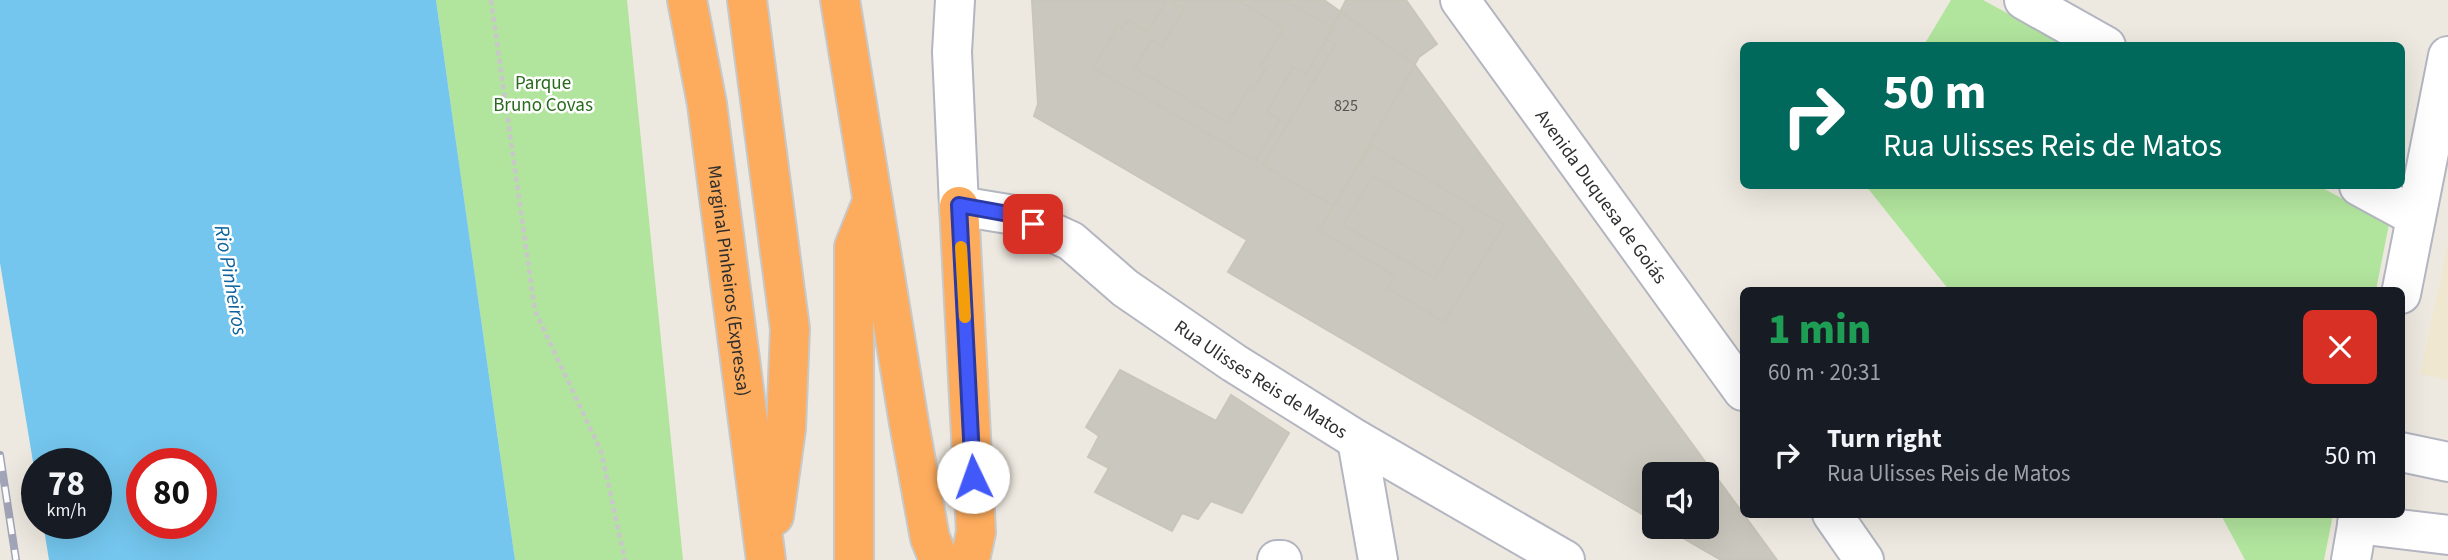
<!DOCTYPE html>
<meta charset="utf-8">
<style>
body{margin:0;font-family:"Source Sans 3",sans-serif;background:#20242c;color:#f1f3f6;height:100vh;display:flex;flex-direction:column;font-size:26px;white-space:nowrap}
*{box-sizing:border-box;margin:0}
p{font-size:23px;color:#9ea1a6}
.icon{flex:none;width:38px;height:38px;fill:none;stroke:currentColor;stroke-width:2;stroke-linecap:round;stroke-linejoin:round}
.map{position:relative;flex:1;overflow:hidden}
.drawer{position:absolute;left:1740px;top:287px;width:665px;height:231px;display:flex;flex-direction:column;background:#171b24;border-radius:10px;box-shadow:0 7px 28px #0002}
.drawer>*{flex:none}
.hud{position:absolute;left:1740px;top:42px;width:665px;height:147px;border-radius:10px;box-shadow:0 7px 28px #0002;background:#00695c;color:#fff;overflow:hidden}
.buttons{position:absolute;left:1642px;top:462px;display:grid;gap:14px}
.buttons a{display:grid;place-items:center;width:77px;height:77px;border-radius:10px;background:#171b24;box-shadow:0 7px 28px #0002;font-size:35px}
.speed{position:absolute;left:21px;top:448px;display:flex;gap:14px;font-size:35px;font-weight:700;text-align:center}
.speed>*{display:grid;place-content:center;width:91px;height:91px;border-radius:50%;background:#171b24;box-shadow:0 7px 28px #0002;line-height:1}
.speed small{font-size:18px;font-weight:400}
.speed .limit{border:10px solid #d22;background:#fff;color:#111}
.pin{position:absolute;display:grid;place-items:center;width:60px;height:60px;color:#fff;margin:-30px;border-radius:14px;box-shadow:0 4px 10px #0006}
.me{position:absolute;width:77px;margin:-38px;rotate:357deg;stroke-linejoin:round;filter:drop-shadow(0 0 5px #0008)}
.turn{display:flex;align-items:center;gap:24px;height:147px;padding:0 28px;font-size:32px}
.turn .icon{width:91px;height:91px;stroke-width:2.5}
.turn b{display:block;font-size:49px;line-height:60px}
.round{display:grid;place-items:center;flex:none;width:74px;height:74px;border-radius:10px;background:#20242c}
.summary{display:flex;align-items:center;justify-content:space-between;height:119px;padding:0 28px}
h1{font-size:42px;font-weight:800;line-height:52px;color:#1e9e55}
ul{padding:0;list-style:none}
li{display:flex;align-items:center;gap:21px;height:98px;padding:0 28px}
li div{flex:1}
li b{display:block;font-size:26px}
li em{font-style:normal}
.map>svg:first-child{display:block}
.education{fill:#efe7d0}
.green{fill:#b1e49d}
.water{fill:#74c6ee;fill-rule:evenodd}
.building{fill:#cac7be;stroke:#cac5b9;stroke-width:2}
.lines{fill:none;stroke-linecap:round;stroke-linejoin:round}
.minor-casing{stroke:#b3b5c0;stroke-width:42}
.highway-casing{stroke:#c8c8c8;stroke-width:42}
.path{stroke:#c8c8c8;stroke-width:4.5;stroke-dasharray:5 3.5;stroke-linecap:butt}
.minor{stroke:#fff;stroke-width:38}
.highway{stroke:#fdab5c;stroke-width:38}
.rail-casing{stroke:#a2a4b7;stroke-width:8}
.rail{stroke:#fff;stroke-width:5;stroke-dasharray:16;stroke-linecap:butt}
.route-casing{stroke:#2b3aa2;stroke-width:18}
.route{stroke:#4259f9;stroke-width:12}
.slow{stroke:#f59e0b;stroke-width:12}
.labels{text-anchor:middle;stroke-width:5;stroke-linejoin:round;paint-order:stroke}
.number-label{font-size:16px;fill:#545451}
.park-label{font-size:19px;fill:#276b1c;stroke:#fff}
.street-label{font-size:19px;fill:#2d2d2d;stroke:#fff}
.water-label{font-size:21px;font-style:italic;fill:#0f649f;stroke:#fff}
</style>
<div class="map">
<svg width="2448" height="560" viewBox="0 0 2448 560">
<rect width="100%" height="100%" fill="#eee9e0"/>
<!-- education -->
<path class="education" d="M 2448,244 L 2448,380 L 2420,374 Z"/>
<!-- green -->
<path class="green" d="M 436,0 L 627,0 L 683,560 L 515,560 Z
M 1951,0 L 1983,0 L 2066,45 L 1924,45 Z
M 1866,186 L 2319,186 L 2389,224 L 2376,290 L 1949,290 Z
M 2221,515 L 2333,515 L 2324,560 L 2245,560 Z"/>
<!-- water -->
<path class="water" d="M 0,0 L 436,0 L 515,560 L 49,560 L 43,523 L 96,523 L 96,464 L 37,464 L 37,486 L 0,263 ZM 142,464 L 201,464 L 201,523 L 142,523 Z"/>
<!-- building -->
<path class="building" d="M 1032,0 L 1324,0 L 1415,65 L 1777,560 L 1721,560 L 1664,527 L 1706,527 L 1706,474 L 1654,474 L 1654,521 L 1228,272 L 1247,240 L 1034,116 L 1038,104 Z
M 1162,0 L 1284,0 L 1333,28 L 1306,74 L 1293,67 L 1267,112 L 1280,119 L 1256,161 L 1093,68 L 1118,26 L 1122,29 L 1128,20 L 1148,32 L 1165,2 Z
M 1174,0 L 1237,0 L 1284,28 L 1260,67 L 1265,70 L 1253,88 L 1250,86 L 1228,123 L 1135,68 L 1151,40 L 1162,46 L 1184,9 L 1172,3 Z
M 1346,0 L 1406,0 L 1437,44 L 1419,57 L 1334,206 L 1263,165 L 1336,44 L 1326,40 Z
M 1371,145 L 1504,225 L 1444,322 L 1388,288 L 1395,276 L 1319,230 Z
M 1373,176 L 1464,228 L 1435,278 L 1343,225 Z
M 1120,370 L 1216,421 L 1231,395 L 1289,433 L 1242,513 L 1211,501 L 1198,519 L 1182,513 L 1172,531 L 1095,492 L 1109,468 L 1088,457 L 1099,436 L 1086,427 Z"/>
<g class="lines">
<!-- minor casing -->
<g class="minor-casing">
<g id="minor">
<path id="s1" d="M 955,0 L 952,52 L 959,206 L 1014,215 L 1071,241 L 1125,288 L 1234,363 L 1357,440 L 1565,560"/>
<path id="s2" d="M 1460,0 L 1743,391"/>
<path d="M 2024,0 L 2106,46"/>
<path d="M 2359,186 L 2416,217"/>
<path d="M 2401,294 L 2448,56"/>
<path d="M 1357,440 L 1378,560"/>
<path d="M 2401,452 L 2448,462"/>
<path d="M 1832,514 L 1864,560"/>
<path d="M 2357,524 L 2448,535"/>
<path d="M 1277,560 L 1282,560"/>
<path d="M 2351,560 L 2359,514"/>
</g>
</g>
<!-- highway casing -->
<g class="highway-casing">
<g id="highway">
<path id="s3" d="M 687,0 L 707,104 L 766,560"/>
<path d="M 747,0 L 790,329 L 786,429 L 774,516"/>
<path d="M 840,0 L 909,423 L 930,538 L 939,560"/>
<path d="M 959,206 L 976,532 L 970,560"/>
<path d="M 854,560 L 854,247 L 872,202"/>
</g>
</g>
<!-- path -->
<path class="path" d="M 491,0 L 535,311 L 601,451 L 625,560"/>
<!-- minor -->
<use href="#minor" class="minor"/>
<!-- highway -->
<use href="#highway" class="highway"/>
<!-- rail casing -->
<g class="rail-casing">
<path id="rail" d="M 0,455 L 16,560"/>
</g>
<!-- rail -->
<use href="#rail" class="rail"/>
</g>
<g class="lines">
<!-- route casing -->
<g class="route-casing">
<path id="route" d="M 973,477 L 959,205 L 1014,215 L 1033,224"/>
</g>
<!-- route -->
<use href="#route" class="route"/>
<!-- slow -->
<path class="slow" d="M 961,247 L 965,317"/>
</g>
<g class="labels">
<!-- number labels -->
<g class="number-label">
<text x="1346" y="111">825</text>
</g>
<!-- park labels -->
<g class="park-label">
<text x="543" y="89">Parque<tspan x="543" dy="22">Bruno Covas</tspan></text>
</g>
<!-- street labels -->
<g class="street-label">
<text dy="7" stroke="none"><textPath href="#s2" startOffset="242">Avenida Duquesa de Goiás</textPath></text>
<text dy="7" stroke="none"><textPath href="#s3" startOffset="284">Marginal Pinheiros (Expressa)</textPath></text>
<text dy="7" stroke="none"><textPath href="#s1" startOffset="560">Rua Ulisses Reis de Matos</textPath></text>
</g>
<!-- water labels -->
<g class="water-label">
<text transform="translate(231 280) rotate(80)" y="7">Rio Pinheiros</text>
</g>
</g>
</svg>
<div class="buttons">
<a><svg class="icon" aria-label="sound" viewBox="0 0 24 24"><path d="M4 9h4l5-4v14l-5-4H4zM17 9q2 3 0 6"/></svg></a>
</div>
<div class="speed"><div>78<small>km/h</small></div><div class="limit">80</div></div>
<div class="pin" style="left:1033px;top:224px;background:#d93025"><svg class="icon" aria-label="arrive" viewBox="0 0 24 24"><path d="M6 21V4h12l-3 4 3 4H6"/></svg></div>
<svg class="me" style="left:973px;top:477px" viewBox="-20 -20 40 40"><circle r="19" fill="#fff"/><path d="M0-13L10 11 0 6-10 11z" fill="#4259f9"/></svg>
<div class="hud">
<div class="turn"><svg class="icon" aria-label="right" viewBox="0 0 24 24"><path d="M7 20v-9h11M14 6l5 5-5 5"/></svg><div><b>50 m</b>Rua Ulisses Reis de Matos</div></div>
</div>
<section class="drawer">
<div class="summary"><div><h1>1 min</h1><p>60 m · 20:31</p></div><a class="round" style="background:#d93025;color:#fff"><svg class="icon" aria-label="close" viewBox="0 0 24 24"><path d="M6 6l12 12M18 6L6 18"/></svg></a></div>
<ul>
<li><svg class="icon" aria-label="right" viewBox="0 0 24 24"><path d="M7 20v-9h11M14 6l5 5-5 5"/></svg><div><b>Turn right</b><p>Rua Ulisses Reis de Matos</p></div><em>50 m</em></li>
</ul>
</section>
</div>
